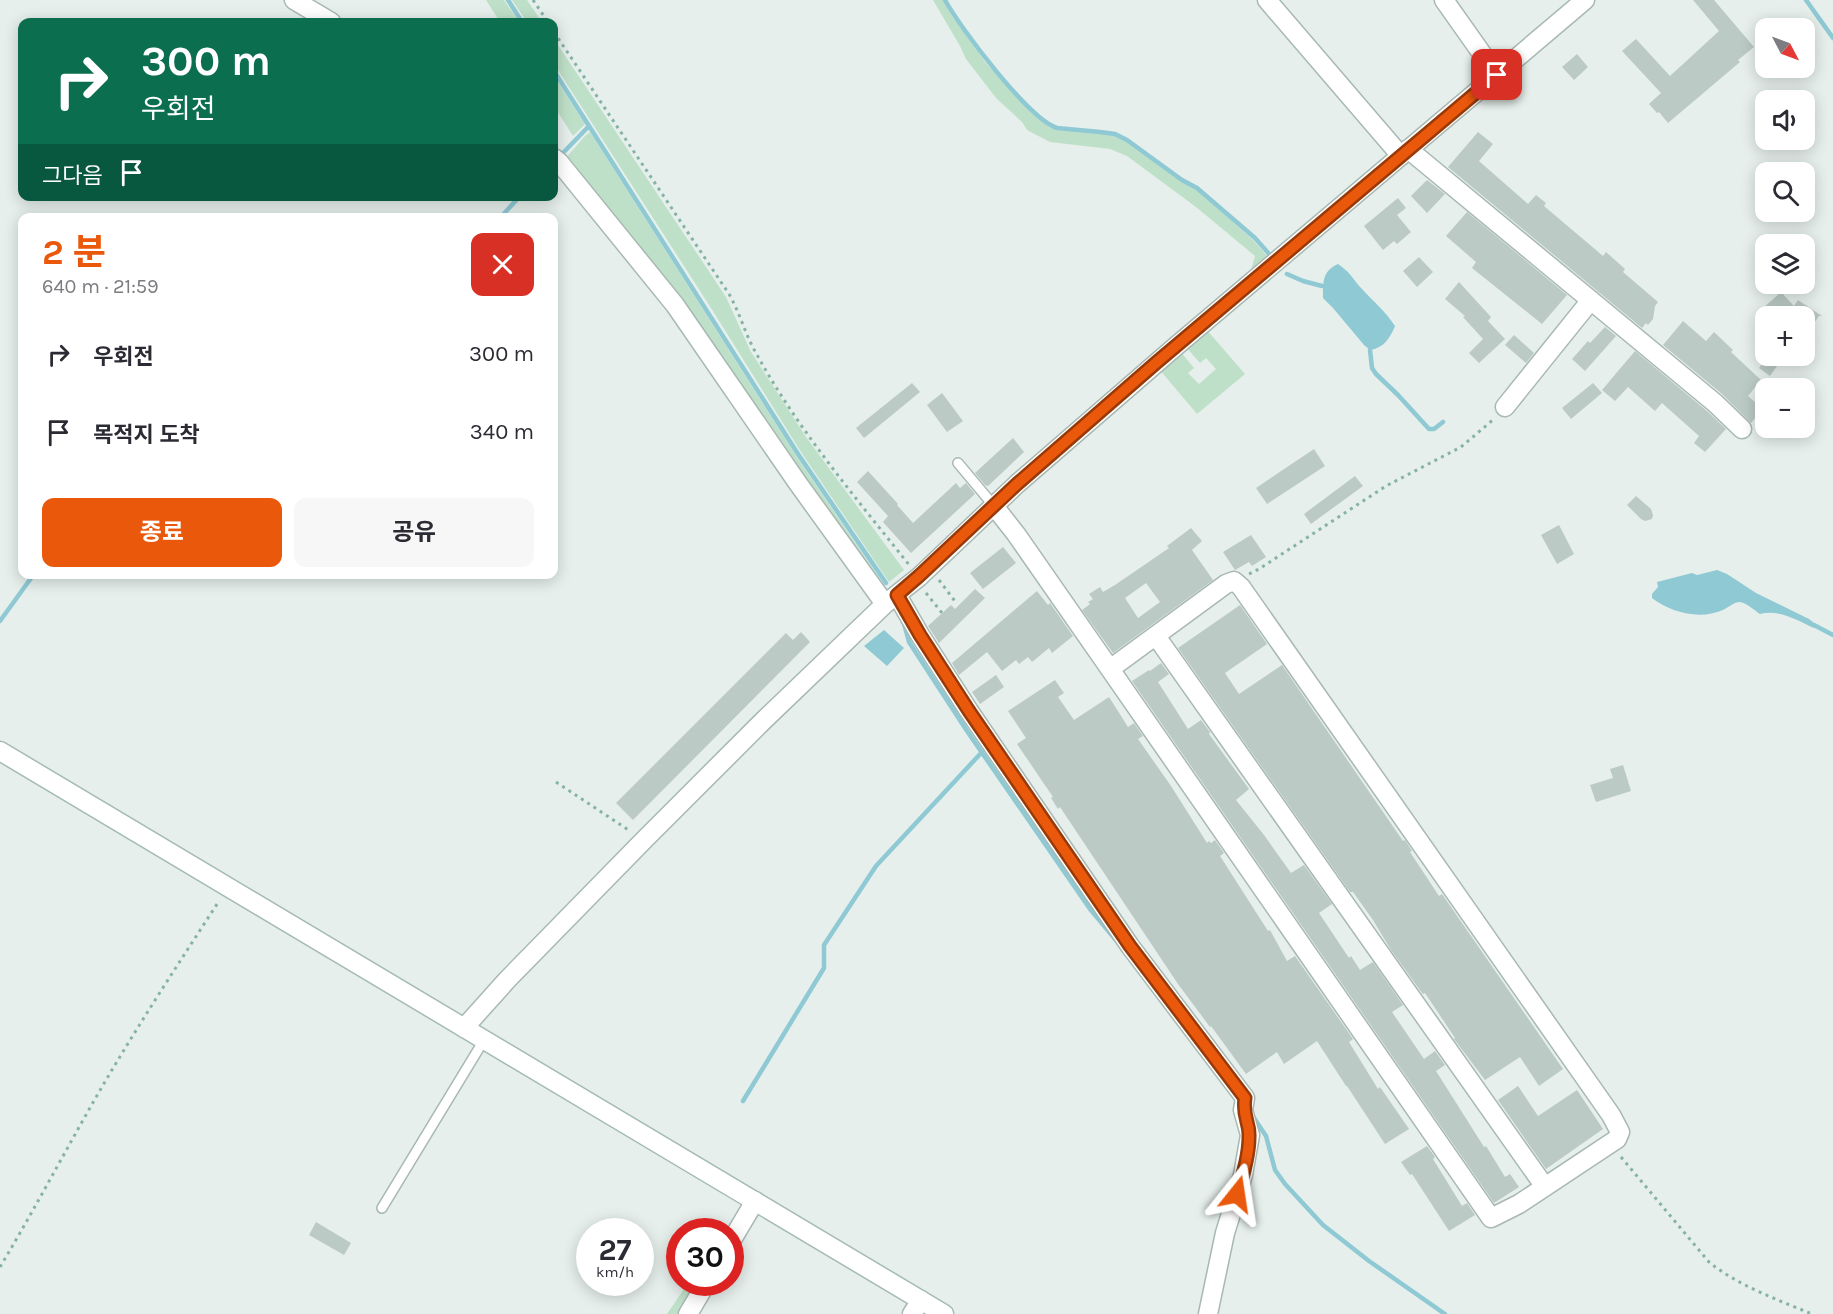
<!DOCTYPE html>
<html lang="ko">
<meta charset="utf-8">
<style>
body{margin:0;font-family:Karla,"Noto Sans KR",sans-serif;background:#f7f7f7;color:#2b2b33;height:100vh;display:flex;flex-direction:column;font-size:22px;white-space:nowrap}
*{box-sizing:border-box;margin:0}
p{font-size:20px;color:#7c7c81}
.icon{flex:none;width:33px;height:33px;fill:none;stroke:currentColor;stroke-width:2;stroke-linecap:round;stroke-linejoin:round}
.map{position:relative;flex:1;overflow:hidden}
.side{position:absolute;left:18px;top:213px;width:540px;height:366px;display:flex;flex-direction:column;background:#fff;border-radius:12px;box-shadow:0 3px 15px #0003}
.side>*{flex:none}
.guide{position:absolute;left:18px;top:18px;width:540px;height:183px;border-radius:12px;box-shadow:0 3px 15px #0003;background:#0b6e4f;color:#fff;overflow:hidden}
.needle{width:39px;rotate:131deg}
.controls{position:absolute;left:1755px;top:18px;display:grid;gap:12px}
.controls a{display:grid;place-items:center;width:60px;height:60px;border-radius:12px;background:#fff;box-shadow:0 3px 15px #0003;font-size:30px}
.speed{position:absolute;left:576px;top:1218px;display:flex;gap:12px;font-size:30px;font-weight:700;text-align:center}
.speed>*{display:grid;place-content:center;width:78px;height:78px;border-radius:50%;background:#fff;box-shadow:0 3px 15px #0003;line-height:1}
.speed small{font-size:15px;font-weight:400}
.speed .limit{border:9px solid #d22;background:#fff;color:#111}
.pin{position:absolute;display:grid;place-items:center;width:51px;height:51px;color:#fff;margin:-26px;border-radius:12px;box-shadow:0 3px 9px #0006}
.me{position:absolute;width:66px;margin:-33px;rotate:15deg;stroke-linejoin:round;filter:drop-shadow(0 0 4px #0008)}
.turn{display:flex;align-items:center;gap:21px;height:126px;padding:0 24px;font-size:27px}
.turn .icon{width:78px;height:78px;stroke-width:2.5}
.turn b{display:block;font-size:42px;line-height:51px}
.then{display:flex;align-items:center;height:57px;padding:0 24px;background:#0003;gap:12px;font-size:22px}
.round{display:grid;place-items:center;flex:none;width:63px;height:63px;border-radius:12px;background:#f7f7f7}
.head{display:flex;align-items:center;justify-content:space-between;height:102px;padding:0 24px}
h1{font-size:36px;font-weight:700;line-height:45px;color:#ea580c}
.cta{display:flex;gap:12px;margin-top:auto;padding:12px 24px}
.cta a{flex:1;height:69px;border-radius:12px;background:#ea580c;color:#fff;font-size:24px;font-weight:700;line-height:69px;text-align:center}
.cta a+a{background:#f7f7f7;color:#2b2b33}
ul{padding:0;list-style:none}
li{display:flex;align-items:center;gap:18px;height:78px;padding:0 24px}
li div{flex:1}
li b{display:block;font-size:22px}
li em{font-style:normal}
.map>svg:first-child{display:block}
.green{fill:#bfe0c8}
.water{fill:#8ec9d4}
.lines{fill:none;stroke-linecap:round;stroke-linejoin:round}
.stream{stroke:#8ec9d4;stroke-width:4.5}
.building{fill:#bbcac4;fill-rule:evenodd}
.lane-casing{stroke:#a8b8b2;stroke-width:12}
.street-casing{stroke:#a8b8b2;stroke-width:21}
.secondary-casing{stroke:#a4bbb3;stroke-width:21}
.path{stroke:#86b3a5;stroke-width:3;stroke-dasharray:3 4.5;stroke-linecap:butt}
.lane{stroke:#fff;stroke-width:9}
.street{stroke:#fff;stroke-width:18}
.secondary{stroke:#fff;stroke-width:18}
.route-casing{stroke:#983908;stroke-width:15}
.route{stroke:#ea580c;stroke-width:10}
</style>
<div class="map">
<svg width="1833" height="1314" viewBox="0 0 1833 1314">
<rect width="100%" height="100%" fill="#e6efeb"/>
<!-- green -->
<path class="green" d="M 486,0 L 504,0 L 519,22 L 500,22 Z
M 512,0 L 527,0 L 542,22 L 527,22 Z
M 933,0 L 943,0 L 950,13 L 986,63 L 1032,112 L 1049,127 L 1058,130 L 1099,133 L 1115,136 L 1126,141 L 1181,181 L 1197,190 L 1253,240 L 1268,257 L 1251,270 L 1255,256 L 1196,207 L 1127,156 L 1110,149 L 1050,142 L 1027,130 L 1022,122 L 996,98 L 966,59 L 960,46 Z
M 554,39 L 726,297 L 751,352 L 806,437 L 904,570 L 889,582 L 801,452 L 711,308 L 554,64 Z
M 554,76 L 585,124 L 573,136 L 554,106 Z
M 590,132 L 797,457 L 884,585 L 880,588 L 564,160 L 585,136 Z
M 1206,329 L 1245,374 L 1197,414 L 1159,369 L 1180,351 L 1194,368 L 1188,373 L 1199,384 L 1216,369 L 1206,358 L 1200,363 L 1186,347 Z
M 688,1283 L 699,1283 L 681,1314 L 667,1314 Z"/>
<!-- water -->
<path class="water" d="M 1338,264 C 1351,273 1352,278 1362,289 C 1373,301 1386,312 1395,326 C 1390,338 1384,348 1370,350 L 1364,345 L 1333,308 L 1323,298 C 1323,283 1322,271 1338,264 Z
M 1717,570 L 1727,574 L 1756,593 L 1809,619 L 1814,623 L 1814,628 C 1796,620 1779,609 1760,614 C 1754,610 1747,603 1740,602 C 1734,602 1729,607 1723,610 C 1700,620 1672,613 1652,598 L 1652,594 L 1658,587 L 1657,582 L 1692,573 L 1697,575 Z
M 884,630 L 904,648 L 887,666 L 864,646 Z"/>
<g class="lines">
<!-- stream -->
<path class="stream" d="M 508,0 L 522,22
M 945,0 C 960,28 1029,119 1057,128 L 1100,132 L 1115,134 L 1127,140 L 1182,180 L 1197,188 L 1255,238 L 1270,255
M 1806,0 L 1833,38
M 554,71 L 798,454 L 886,583
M 560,156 L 589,126
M 500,218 L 520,196
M 1287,274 L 1303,281 L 1322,286
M 1370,350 L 1372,368 L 1376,374 L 1398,395 L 1429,429 L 1434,429 L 1443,422
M 903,620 L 909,642 L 967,731 L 1090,909 L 1115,939
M 0,621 L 34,574
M 1814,625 L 1833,635
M 743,1101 L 824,968 L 824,945 L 876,866 L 982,752
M 1252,1115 L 1266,1136 L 1275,1170 L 1285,1184 L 1323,1225 L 1369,1261 L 1445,1314"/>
</g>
<!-- building -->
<path class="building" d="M 1693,0 L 1714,0 L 1754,47 L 1738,60 L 1740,62 L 1668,123 L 1659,112 L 1657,113 L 1649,104 L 1661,93 L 1622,51 L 1636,39 L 1670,76 L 1719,31 Z
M 1577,54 L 1588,67 L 1574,80 L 1562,67 Z
M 1478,132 L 1493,144 L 1479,161 L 1528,204 L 1536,195 L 1546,203 L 1544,206 L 1603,256 L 1606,252 L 1625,269 L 1623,272 L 1658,302 L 1655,306 L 1653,319 L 1648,325 L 1646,323 L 1642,328 L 1448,167 Z
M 1427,180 L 1445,194 L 1427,213 L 1411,196 Z
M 1398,198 L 1406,208 L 1397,215 L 1411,232 L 1397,244 L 1394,241 L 1383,250 L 1364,226 Z
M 1467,212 L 1567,295 L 1542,324 L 1472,268 L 1476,262 L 1446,236 Z
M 1419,257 L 1433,272 L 1417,287 L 1403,271 Z
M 1459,282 L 1491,317 L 1488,321 L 1505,339 L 1479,363 L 1469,353 L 1483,339 L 1463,317 L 1465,316 L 1445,299 Z
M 1781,292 L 1794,306 L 1798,300 L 1822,316 L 1819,316 L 1804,337 L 1804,316 L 1771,316 L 1763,308 Z
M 1683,321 L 1706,341 L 1714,332 L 1733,350 L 1731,352 L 1761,380 L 1748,396 L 1763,409 L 1751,423 L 1722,394 L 1663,345 Z
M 1605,327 L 1616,336 L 1585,371 L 1572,359 L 1588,341 L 1590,343 Z
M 1514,335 L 1534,353 L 1526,363 L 1505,345 Z
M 1635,351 L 1707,411 L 1726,429 L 1705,452 L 1694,443 L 1699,436 L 1662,403 L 1655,411 L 1628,387 L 1615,401 L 1602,390 Z
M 1768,356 L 1784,356 L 1770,376 L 1759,368 Z
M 912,383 L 920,392 L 864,438 L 856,428 Z
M 1593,383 L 1602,393 L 1571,419 L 1562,408 Z
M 942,393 L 963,421 L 947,432 L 927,405 Z
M 1013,438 L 1024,452 L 988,486 L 985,485 L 975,473 Z
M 1314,449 L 1325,466 L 1267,504 L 1256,488 Z
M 868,471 L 898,504 L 897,505 L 913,523 L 956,483 L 960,488 L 966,483 L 975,494 L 911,553 L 883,522 L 888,516 L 857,482 Z
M 1355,476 L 1363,486 L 1311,524 L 1304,514 Z
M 1636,496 L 1651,509 L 1653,515 L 1652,519 L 1645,521 L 1641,519 L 1627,505 Z
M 1559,525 L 1574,554 L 1557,564 L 1541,535 Z
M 1191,528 L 1202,541 L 1192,550 L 1213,580 L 1113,653 L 1082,610 L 1090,604 L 1088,602 L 1093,599 L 1089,594 L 1100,587 L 1103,592 L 1115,585 L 1169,548 L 1167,546 ZM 1146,583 L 1160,602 L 1138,618 L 1125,598 Z
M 1251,535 L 1266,557 L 1252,566 L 1249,562 L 1235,570 L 1223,552 Z
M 1003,547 L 1016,563 L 983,589 L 970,573 Z
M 975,589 L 985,598 L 939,643 L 928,626 L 951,605 L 955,609 Z
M 1037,591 L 1048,605 L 1050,603 L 1073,636 L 1052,653 L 1049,648 L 1032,662 L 1028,657 L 1019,664 L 1016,660 L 1002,671 L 987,652 L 959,675 L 952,663 Z
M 1240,605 L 1267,644 L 1225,673 L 1239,694 L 1282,665 L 1403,841 L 1405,840 L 1412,851 L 1410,852 L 1439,896 L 1442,894 L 1563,1069 L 1539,1086 L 1520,1057 L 1485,1080 L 1454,1039 L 1455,1038 L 1425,993 L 1423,994 L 1422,993 L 1391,950 L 1373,920 L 1353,892 L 1350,892 L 1178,648 Z
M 801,632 L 810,642 L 633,820 L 616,803 L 786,633 L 793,640 Z
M 1161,663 L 1169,674 L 1158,682 L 1188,729 L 1201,720 L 1210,732 L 1209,734 L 1249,789 L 1236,800 L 1264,835 L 1291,873 L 1304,865 L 1332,904 L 1319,913 L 1349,958 L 1351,956 L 1360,970 L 1373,962 L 1403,1005 L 1392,1012 L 1424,1059 L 1435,1051 L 1445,1065 L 1436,1071 L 1484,1147 L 1486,1146 L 1505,1177 L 1510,1174 L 1519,1187 L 1494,1203 L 1132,681 L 1149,670 L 1150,671 Z
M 996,675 L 1004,687 L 980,704 L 972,692 Z
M 1055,680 L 1064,693 L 1058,697 L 1074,720 L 1109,697 L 1128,727 L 1134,723 L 1143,736 L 1138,739 L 1171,786 L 1207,843 L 1209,841 L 1211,843 L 1215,840 L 1224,853 L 1220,856 L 1268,931 L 1270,930 L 1287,961 L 1295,956 L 1353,1039 L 1349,1042 L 1378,1089 L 1380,1087 L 1409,1129 L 1385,1144 L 1347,1086 L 1346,1086 L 1317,1041 L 1284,1064 L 1277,1052 L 1246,1074 L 1211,1026 L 1210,1027 L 1178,984 L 1060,807 L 1058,809 L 1051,798 L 1053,797 L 1017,744 L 1026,738 L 1008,711 Z
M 1623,765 L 1631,791 L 1596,802 L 1590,785 L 1613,778 L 1610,769 Z
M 1518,1086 L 1538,1116 L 1577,1090 L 1603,1129 L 1546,1169 L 1498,1100 Z
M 1427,1146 L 1435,1157 L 1433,1159 L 1462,1206 L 1467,1203 L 1475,1215 L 1449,1231 L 1412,1174 L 1410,1175 L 1401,1162 Z
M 316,1222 L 351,1243 L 344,1255 L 309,1235 Z"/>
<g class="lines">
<!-- lane casing -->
<g class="lane-casing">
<path id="lane" d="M 958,463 L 994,506
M 382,1208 L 484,1040"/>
</g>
<!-- street casing -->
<g class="street-casing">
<path id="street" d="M 294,0 L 331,22
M 1267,0 L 1401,156
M 1444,0 L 1497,75
M 1408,149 L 1715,403 L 1742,429
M 554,158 L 559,162 L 675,305 L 797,482 L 885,604
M 1505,407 L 1591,300
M 994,506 L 1016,534 L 1110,669 L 1491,1218 L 1519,1204 L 1617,1139 L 1620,1132 L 1611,1115 L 1241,587 L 1234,581 L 1226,584 L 1110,669
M 897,595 L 920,635 L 969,711 L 1130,946 L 1245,1098 L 1243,1110 L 1250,1135 L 1243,1175 L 1225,1233 L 1208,1314
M 1156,636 L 1545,1187
M 464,1028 L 507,980 L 644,840 L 763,721 L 885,604 L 919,577 L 1017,484 L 1175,347 L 1585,0
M 730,1243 L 755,1201
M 688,1314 L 707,1282
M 912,1314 L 921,1300"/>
</g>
<!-- secondary casing -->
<g class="secondary-casing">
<path id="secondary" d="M 0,751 L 944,1314"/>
</g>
<!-- path -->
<path class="path" d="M 533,0 L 548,22
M 554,32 L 729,294 C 740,313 745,334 756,353 C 798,430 856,498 910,566
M 1249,574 L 1259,569 L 1386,486 L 1461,447 L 1494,419
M 939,580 L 957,604
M 926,593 L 942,613
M 556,782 L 630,831
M 1621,1157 L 1709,1262 C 1737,1285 1778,1300 1812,1314
M 0,1267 C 33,1212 63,1155 95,1099 C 134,1031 177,966 219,901"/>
<!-- lane -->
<use href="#lane" class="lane"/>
<!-- street -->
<use href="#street" class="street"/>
<!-- secondary -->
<use href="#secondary" class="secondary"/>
</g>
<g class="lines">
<!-- route casing -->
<g class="route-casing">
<path id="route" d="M 1237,1194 C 1243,1176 1249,1156 1249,1137 C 1250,1122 1242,1117 1245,1098 L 1130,946 L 969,711 L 920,635 L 897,595 L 919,576 L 1017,484 L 1157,362 L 1497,75"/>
</g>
<!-- route -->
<use href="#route" class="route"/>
</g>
</svg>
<div class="controls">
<a><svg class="needle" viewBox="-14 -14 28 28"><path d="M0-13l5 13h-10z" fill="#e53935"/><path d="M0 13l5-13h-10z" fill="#7c7c81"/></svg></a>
<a><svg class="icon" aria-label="sound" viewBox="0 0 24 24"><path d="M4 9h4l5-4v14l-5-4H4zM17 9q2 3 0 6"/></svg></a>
<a><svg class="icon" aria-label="search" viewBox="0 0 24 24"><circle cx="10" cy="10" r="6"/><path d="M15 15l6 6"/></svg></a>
<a><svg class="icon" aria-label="layers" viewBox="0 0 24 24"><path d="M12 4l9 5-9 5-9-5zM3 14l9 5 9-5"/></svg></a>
<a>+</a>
<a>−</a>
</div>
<div class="speed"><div>27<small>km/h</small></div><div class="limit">30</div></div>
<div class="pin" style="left:1497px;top:75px;background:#d93025"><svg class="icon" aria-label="arrive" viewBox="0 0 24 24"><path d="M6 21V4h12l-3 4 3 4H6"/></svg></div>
<svg class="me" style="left:1237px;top:1194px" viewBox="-20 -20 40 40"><path d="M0-17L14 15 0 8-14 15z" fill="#ea580c" stroke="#fff" stroke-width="4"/></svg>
<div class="guide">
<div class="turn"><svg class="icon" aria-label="right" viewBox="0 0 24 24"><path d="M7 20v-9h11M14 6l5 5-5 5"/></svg><div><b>300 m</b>우회전</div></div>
<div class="then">그다음<svg class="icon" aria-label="arrive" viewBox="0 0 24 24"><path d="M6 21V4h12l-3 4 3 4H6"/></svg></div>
</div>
<section class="side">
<div class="head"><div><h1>2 분</h1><p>640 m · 21:59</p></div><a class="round" style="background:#d93025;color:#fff"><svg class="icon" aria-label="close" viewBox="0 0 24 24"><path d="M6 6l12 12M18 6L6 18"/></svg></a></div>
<ul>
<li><svg class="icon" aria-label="right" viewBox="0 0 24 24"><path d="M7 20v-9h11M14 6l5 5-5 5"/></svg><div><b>우회전</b></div><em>300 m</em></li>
<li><svg class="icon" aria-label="arrive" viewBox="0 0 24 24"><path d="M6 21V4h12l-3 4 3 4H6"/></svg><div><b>목적지 도착</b></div><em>340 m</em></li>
</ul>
<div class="cta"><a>종료</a><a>공유</a></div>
</section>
</div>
